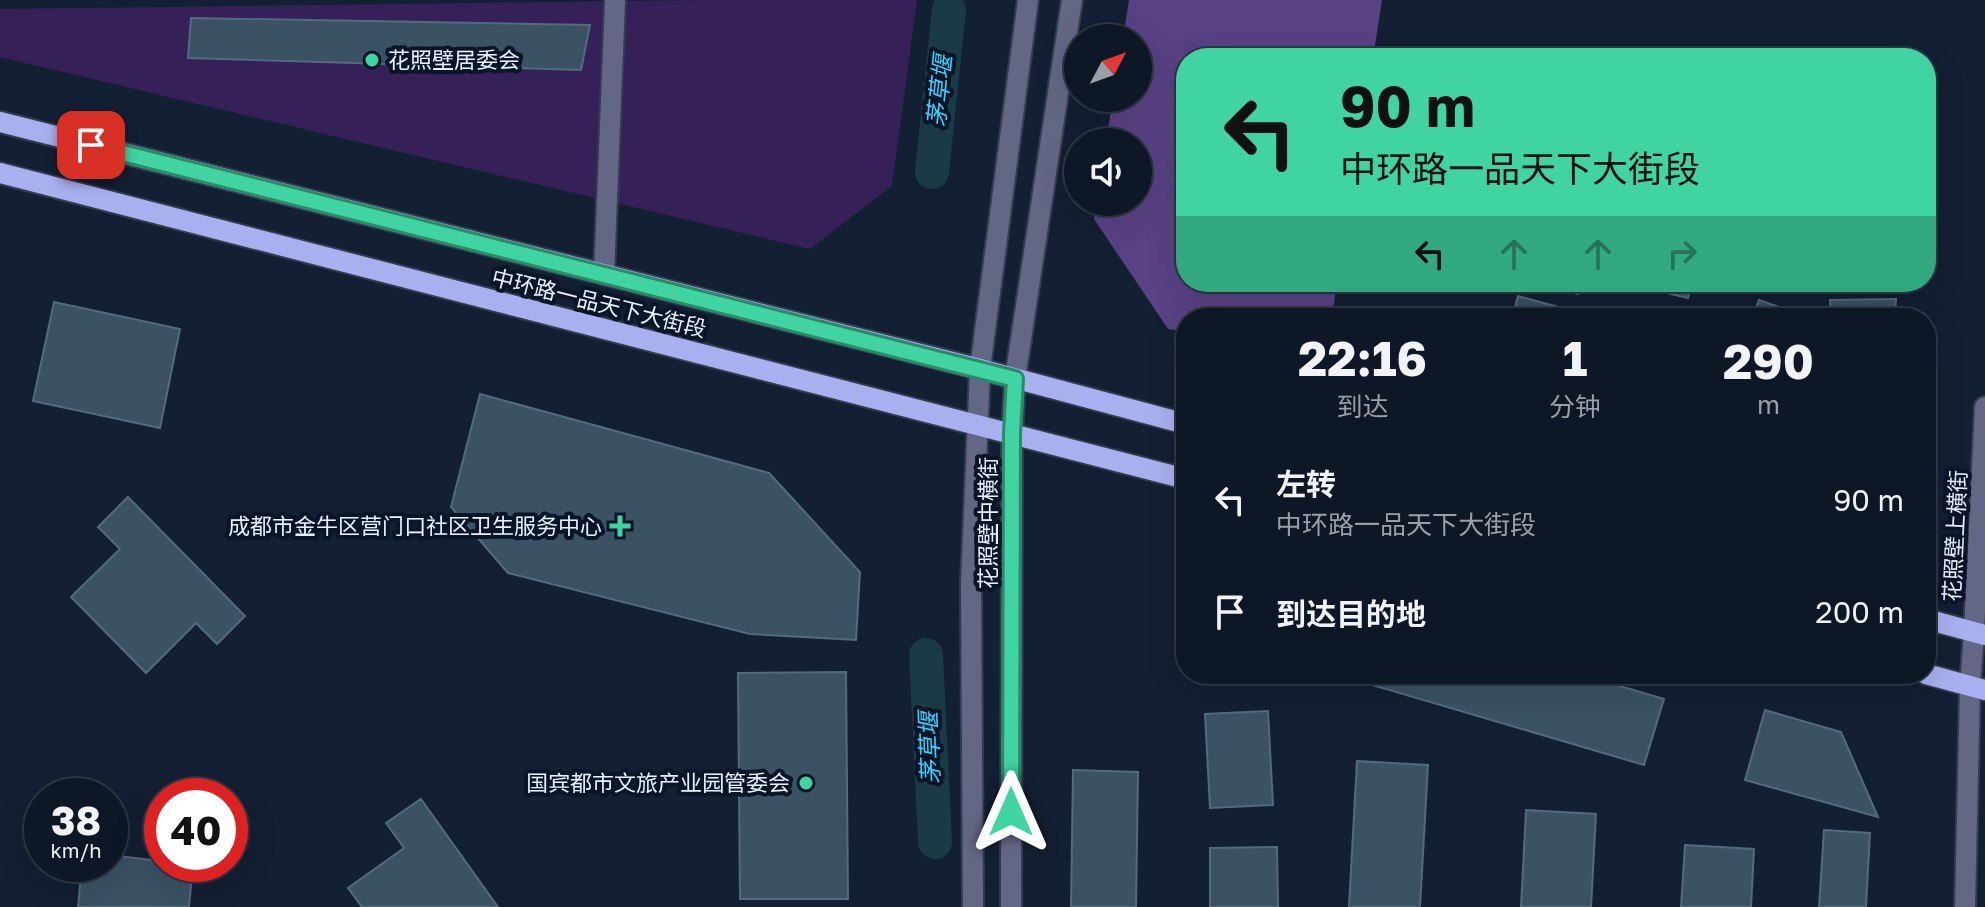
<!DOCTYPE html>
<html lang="zh">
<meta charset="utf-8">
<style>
body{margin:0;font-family:"Golos Text","Noto Sans SC",sans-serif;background:#17202e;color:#f1f3f6;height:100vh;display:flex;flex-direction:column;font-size:30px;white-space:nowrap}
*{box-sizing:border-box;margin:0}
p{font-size:26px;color:#9b9fa7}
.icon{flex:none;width:44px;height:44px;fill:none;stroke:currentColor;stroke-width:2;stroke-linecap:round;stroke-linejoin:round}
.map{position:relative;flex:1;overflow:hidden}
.drawer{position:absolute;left:1176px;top:308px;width:760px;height:376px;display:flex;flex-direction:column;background:#0e1726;border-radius:32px;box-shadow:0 8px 32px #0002,0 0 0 2px #2e3643}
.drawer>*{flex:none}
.hud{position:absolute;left:1176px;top:48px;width:760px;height:244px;border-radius:32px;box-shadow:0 8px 32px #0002,0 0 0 2px #2e3643;background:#40d4a2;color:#111;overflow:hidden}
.needle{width:52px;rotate:49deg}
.controls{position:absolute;left:1064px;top:24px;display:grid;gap:16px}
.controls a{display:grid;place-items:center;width:88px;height:88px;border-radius:50%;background:#0e1726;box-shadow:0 8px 32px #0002,0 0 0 2px #2e3643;font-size:40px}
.speed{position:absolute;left:24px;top:778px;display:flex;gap:16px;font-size:40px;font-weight:700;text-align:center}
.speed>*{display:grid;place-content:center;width:104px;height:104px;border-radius:50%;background:#0e1726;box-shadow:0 8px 32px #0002,0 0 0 2px #2e3643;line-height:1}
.speed small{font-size:20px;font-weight:400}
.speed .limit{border:12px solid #d22;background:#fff;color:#111}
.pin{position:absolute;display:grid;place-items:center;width:68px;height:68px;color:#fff;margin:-34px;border-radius:16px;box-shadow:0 4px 12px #0006}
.me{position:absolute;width:88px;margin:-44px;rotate:0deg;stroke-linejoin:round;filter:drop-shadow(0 0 6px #0008)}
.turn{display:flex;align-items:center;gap:28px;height:168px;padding:0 32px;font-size:36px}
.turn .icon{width:104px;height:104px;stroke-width:2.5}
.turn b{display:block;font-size:56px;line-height:68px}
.lanes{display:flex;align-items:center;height:76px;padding:0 32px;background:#0003;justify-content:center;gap:40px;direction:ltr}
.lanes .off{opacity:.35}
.eta{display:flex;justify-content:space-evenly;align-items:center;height:136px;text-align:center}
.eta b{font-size:48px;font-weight:700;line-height:56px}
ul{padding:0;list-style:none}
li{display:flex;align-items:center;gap:24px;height:112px;padding:0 32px}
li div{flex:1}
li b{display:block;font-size:30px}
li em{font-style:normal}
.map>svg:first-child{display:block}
.green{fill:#352157}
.forest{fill:#594284}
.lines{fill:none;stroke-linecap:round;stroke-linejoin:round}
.canal{stroke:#1a3b46;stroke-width:34}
.building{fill:#3a5264;stroke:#536b7e;stroke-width:2}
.minor-casing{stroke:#313c4f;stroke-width:24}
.tertiary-casing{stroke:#313c4f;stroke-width:24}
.primary-casing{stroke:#313c4f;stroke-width:24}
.minor{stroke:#636785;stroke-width:20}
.tertiary{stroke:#636785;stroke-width:20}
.primary{stroke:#a8b0ef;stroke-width:20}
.route-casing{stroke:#2a8a69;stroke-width:20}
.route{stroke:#40d4a2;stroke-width:14}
.poi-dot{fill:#40d4a2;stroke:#0a1528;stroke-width:3}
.labels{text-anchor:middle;stroke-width:8;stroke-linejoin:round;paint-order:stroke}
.poi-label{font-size:22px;fill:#e8f1ff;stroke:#0a1528;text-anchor:end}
.street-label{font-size:22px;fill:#e8f1ff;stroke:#0a1528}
.water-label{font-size:24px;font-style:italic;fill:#36d2fe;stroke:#0a1528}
</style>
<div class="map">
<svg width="1985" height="907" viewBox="0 0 1985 907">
<rect width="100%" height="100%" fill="#131f32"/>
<!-- green -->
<path class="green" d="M 700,0 L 917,0 L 892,186 L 810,249 L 0,57 L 0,9 Z"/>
<!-- forest -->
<path class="forest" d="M 1129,0 L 1382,0 L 1373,58 L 1186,58 L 1186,282 L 1337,282 L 1332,318 L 1186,318 L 1186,332 L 1168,329 L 1094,219 L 1097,202 L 1138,202 L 1138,142 L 1106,142 L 1113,98 L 1138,98 L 1138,38 L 1123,38 Z"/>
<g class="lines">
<!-- canal -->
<path class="canal" d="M 932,172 L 949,10
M 926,655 L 935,842"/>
</g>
<!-- building -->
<path class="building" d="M 191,18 L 590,25 L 581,70 L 188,58 Z
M 1536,282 L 1581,282 L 1578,294 Z
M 1648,282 L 1692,282 L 1688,298 L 1646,288 Z
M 1518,296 L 1584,314 L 1583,318 L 1512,318 Z
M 1896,299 L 1895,318 L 1831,318 L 1830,300 Z
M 1759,300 L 1797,313 L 1796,318 L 1752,318 Z
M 54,302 L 180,329 L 160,428 L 33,401 Z
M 480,394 L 769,473 L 860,572 L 856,640 L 750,634 L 508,573 L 451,507 Z
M 128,497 L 245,616 L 217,644 L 196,623 L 146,673 L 71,597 L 120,549 L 98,527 Z
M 846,672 L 848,899 L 740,899 L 738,673 Z
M 1335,674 L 1579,674 L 1664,699 L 1644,765 Z
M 1765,710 L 1841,732 L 1878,817 L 1745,780 Z
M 1268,711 L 1273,805 L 1210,808 L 1205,714 Z
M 1357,761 L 1428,765 L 1420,907 L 1349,907 Z
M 1073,770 L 1138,772 L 1136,907 L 1071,907 Z
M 421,799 L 498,907 L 362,907 L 348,888 L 404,848 L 386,823 Z
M 1526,810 L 1596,814 L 1591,907 L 1521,907 Z
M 154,829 L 162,830 L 162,864 L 193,864 L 189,907 L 78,907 L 82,864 L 110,864 L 110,855 L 151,860 Z
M 1824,830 L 1870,833 L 1866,907 L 1819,907 Z
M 1685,845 L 1754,849 L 1751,907 L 1681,907 Z
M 1277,847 L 1278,907 L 1210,907 L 1210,848 Z"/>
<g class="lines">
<!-- minor casing -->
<g class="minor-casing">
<path id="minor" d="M 604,274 L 615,1
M 1965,907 L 1970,686 L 1974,632 L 1985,407"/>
</g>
<!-- tertiary casing -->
<g class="tertiary-casing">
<path id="tertiary" d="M 973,907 L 971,584 L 980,369 L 1028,0
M 1011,907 L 1012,433 L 1015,379 L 1072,0"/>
</g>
<!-- primary casing -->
<g class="primary-casing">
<path id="primary" d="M 0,122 L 980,369 L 1186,424
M 0,173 L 1186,479
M 1926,619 L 1985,635
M 1926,674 L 1985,690"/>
</g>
<!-- minor -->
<use href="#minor" class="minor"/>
<!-- tertiary -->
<use href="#tertiary" class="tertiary"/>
<!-- primary -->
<use href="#primary" class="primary"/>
</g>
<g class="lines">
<!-- route casing -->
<g class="route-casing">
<path id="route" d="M 91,145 L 1015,379 L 1012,433 L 1011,812"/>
</g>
<!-- route -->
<use href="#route" class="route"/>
</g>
<!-- markers -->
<g class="poi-dot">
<circle cx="372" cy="60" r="8"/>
<path d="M616 514h8v8h8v8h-8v8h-8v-8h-8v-8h8z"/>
<circle cx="806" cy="783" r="8"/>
</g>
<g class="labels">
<!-- poi labels -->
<g class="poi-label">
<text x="388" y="68" text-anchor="start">花照壁居委会</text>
<text x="602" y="534">成都市金牛区营门口社区卫生服务中心</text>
<text x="790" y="791">国宾都市文旅产业园管委会</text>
</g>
<!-- street labels -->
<g class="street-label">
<text transform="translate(599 303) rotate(14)" y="8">中环路一品天下大街段</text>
<text transform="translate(988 523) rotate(-90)" y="8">花照壁中横街</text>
<text transform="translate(1955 536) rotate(-87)" y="8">花照壁上横街</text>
</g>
<!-- water labels -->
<g class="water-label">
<text transform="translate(940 91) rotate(-84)" y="8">茅草堰</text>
<text transform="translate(930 748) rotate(-92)" y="8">茅草堰</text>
</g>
</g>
</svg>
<div class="controls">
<a><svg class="needle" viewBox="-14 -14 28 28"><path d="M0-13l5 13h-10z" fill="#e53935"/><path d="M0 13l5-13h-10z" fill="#9b9fa7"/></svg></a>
<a><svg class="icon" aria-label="sound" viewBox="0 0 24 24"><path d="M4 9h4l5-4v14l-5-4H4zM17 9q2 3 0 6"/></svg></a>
</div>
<div class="speed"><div>38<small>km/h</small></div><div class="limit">40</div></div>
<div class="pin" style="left:91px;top:145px;background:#d93025"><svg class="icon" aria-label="arrive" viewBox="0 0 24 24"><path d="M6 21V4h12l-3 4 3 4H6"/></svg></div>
<svg class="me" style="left:1011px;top:812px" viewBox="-20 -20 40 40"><path d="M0-17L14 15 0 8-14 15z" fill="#40d4a2" stroke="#fff" stroke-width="4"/></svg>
<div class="hud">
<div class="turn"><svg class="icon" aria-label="left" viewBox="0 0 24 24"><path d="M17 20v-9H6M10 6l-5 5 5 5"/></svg><div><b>90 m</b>中环路一品天下大街段</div></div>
<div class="lanes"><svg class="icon" aria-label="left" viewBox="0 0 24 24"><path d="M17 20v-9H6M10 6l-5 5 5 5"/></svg><svg class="icon off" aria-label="ahead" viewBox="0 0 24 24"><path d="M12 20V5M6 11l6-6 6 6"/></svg><svg class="icon off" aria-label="ahead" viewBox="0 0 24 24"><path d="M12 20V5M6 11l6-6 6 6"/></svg><svg class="icon off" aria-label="right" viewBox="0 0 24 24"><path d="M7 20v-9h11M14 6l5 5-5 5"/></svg></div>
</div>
<section class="drawer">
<div class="eta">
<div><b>22:16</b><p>到达</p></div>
<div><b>1</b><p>分钟</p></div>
<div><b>290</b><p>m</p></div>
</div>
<ul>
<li><svg class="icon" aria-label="left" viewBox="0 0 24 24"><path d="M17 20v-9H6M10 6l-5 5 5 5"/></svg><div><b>左转</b><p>中环路一品天下大街段</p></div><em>90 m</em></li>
<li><svg class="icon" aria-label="arrive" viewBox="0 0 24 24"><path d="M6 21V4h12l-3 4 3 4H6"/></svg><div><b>到达目的地</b></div><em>200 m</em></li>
</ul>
</section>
</div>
